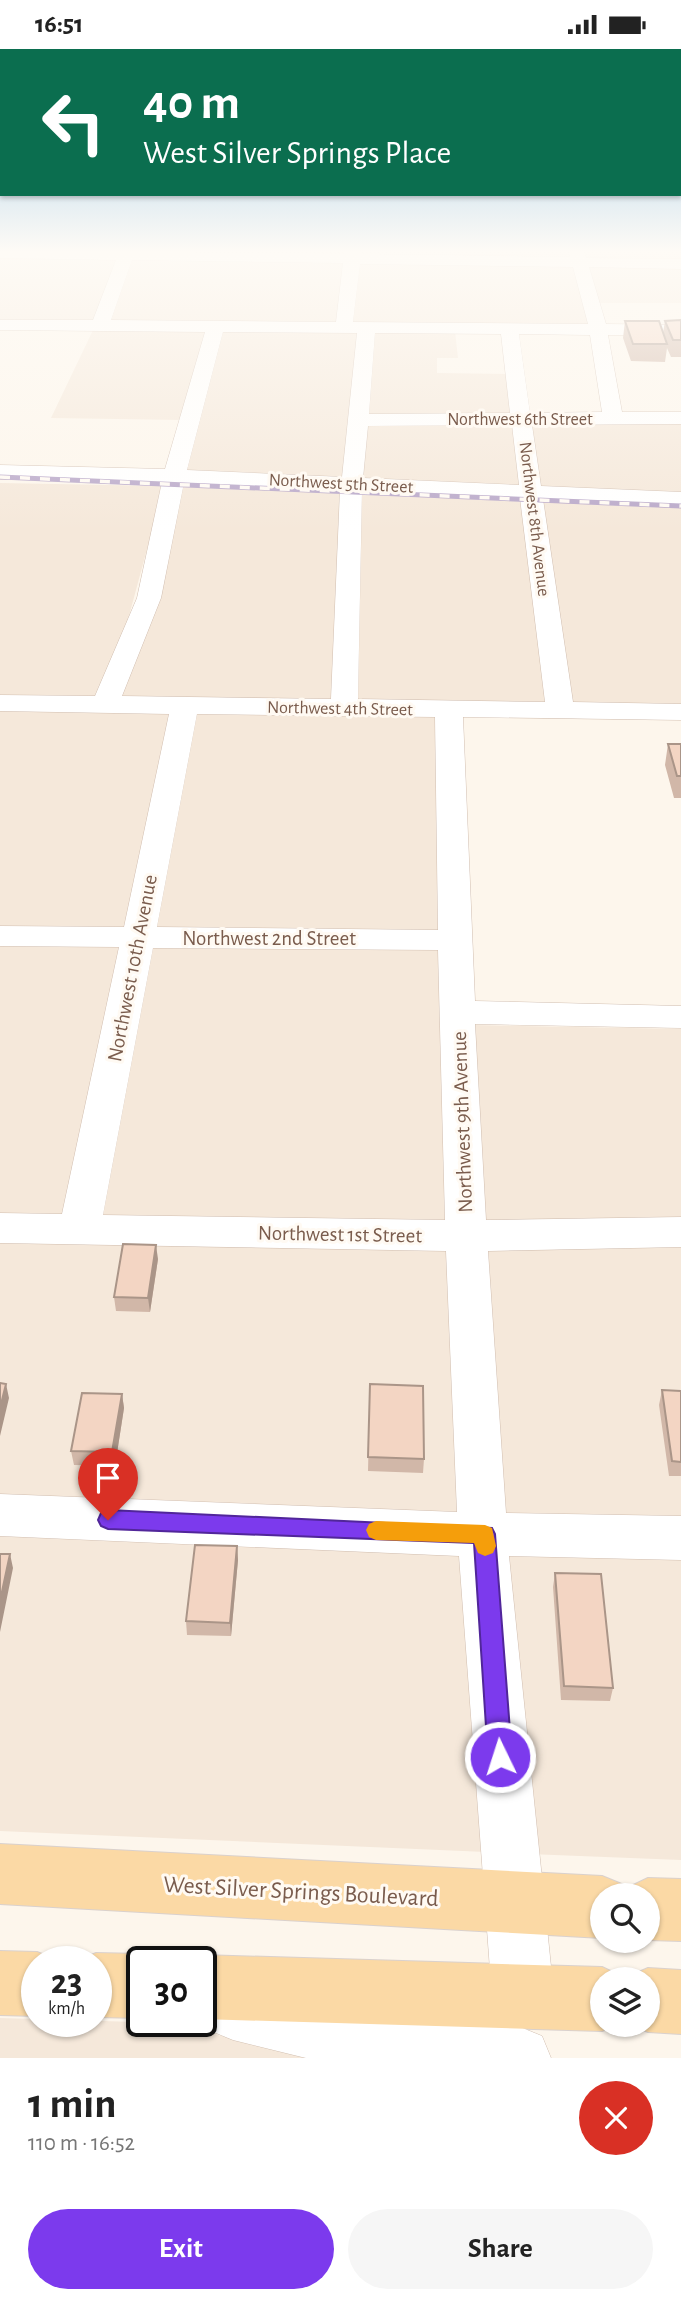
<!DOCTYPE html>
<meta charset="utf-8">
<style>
body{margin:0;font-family:"Alegreya Sans",sans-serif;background:#f6f6f6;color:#222;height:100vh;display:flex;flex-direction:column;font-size:26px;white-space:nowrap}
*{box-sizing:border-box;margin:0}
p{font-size:23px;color:#767676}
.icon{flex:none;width:38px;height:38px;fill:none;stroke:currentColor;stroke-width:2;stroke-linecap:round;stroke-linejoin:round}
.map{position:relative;height:2009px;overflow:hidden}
.sheet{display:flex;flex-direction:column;background:#fff;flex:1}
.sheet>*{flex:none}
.top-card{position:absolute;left:0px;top:0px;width:682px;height:147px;box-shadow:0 2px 5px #0004;background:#0b6e4f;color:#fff;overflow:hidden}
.fabs{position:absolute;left:590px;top:1834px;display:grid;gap:14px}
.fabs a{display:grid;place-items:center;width:70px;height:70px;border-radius:50%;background:#fff;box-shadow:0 2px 5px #0004;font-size:35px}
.speed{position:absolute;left:21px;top:1897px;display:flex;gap:14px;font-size:35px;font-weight:700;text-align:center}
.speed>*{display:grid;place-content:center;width:91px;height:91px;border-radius:50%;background:#fff;box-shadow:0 2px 5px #0004;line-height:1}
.speed small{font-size:18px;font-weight:400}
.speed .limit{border:4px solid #111;border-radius:10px;background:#fff;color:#111}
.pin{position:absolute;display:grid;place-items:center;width:60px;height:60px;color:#fff;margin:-72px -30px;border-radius:50% 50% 50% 0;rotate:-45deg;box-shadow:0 0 7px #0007}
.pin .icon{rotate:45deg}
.me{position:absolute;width:77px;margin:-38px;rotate:356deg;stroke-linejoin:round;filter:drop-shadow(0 0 5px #0008)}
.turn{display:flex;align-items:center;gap:24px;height:147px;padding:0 28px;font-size:32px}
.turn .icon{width:91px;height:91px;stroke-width:2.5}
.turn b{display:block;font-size:49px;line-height:60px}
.round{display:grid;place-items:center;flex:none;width:74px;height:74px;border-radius:37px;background:#f6f6f6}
.headline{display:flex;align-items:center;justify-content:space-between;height:119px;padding:0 28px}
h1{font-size:42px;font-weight:700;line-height:52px}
.button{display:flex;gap:14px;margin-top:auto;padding:14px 28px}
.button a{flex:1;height:80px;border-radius:42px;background:#7c3aed;color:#fff;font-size:28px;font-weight:700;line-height:80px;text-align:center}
.button a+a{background:#f6f6f6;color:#222}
.status{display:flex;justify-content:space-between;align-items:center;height:49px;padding:0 35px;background:#fff;direction:ltr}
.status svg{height:19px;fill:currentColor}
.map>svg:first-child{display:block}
.residential{fill:#f5e8da}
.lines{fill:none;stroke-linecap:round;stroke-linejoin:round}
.minor-casing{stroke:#d1beb0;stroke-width:1}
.major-casing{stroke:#dad1cd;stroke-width:2}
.minor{fill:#fff;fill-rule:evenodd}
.major{fill:#fbd9a5;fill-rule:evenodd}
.rail-casing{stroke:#b9a8c9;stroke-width:5}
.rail{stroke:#fffaf3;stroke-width:3.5;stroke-dasharray:10;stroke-linecap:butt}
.wall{fill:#d1b7a8}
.shaded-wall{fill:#aa9588}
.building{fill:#f3d5c3;stroke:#aa9588;stroke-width:2}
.route{fill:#7c3aed;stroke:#51269a;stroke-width:2}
.slow{fill:#f59e0b}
.labels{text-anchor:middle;stroke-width:6;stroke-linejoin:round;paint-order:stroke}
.far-street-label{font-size:18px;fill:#7a5c4d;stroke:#fffaf3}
.street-label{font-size:21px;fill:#7a5c4d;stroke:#fffaf3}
.near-street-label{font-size:24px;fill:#7a5c4d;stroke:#fffaf3}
</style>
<div class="status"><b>16:51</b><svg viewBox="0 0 49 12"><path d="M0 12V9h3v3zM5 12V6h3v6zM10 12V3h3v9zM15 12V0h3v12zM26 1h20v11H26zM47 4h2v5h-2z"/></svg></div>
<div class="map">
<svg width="681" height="2009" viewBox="0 0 681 2009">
<rect width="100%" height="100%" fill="#fdf6ec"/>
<!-- residential -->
<path class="residential" d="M 134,201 L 347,201 L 346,206 L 132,204 Z
M 358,201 L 570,201 L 572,211 L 358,206 Z
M 581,201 L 681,201 L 681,213 L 584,211 Z
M 0,206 L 119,207 L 94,274 L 0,274 Z
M 130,207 L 345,210 L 338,275 L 107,274 Z
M 357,210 L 573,215 L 591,278 L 351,275 Z
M 585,215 L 681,217 L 681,254 L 597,254 Z
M 94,279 L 209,280 L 182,371 L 51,369 Z
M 222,280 L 360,280 L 344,430 L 183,423 Z
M 374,281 L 455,282 L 458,309 L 437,309 L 437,324 L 509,325 L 515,367 L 367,367 Z
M 681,372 L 681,447 L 540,441 L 530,373 Z
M 515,373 L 523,440 L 360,431 L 366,374 Z
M 181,431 L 343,437 L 334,654 L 117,650 Z
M 0,434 L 164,437 L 105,656 L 0,654 Z
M 360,438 L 525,448 L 549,656 L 355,654 Z
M 541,449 L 681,454 L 681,658 L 569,656 Z
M 0,660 L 174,663 L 128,880 L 0,879 Z
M 194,663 L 439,667 L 441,882 L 153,880 Z
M 0,896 L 124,897 L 67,1168 L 0,1166 Z
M 149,897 L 442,899 L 450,1174 L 97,1168 Z
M 472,976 L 681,980 L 681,1171 L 480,1174 Z
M 0,1192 L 451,1200 L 466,1467 L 0,1449 Z
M 681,1196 L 681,1471 L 501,1468 L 482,1200 Z
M 0,1484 L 468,1503 L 486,1803 L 0,1782 Z
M 504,1504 L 681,1508 L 681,1811 L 529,1805 Z
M 0,1969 L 170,1974 L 310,2009 L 0,2009 Z"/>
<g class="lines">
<!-- minor casing -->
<g class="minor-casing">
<path id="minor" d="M 0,201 L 345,205 L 345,201 L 361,201 L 361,205 L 570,208 L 568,201 L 584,201 L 586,209 L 681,210 L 681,220 L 589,218 L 606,275 L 681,276 L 681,286 L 608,286 L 622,363 L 681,363 L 681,375 L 532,376 L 541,437 L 681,443 L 681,457 L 543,450 L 573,653 L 681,655 L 681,671 L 463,668 L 475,952 L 681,957 L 681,979 L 475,975 L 486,1171 L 681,1168 L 681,1198 L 488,1202 L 506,1464 L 681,1467 L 681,1511 L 509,1507 L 554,1947 L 545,1969 L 523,1978 L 501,1969 L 492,1947 L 459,1507 L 0,1487 L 0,1445 L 457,1463 L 446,1202 L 0,1194 L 0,1164 L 62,1165 L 119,898 L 0,897 L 0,877 L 124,878 L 169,665 L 0,662 L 0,646 L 95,647 L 137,549 L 162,433 L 0,430 L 0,416 L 165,420 L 205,283 L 0,281 L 0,271 L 93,271 L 116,211 L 0,209 ZM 132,211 L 343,214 L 336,273 L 111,271 ZM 360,215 L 573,218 L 588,275 L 353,273 ZM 223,283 L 357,284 L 342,428 L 187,421 ZM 375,284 L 501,285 L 510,364 L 369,365 ZM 519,285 L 590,286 L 602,363 L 530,364 ZM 512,376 L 519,436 L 363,429 L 368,377 ZM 184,434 L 340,441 L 331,650 L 122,647 L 161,549 ZM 362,443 L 520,449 L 545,653 L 358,650 ZM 197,665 L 435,668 L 438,881 L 157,878 ZM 153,899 L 438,901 L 445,1171 L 103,1166 Z
M 233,1929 L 358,1960 L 520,1978 L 542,1987 L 551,2009 L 306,2009 L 233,1991 L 211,1982 L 202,1960 L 211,1938 Z"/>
</g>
<!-- major casing -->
<g class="major-casing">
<path id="major" d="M 0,1795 L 602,1827 L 624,1836 L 625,1840 L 648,1829 L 681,1830 L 681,1892 L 648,1891 L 648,1846 L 602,1846 L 602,1889 L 0,1855 Z
M 0,1902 L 37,1903 L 60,1912 L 37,1913 L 37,1967 L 0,1966 Z
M 96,1904 L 142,1905 L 160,1913 L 142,1913 L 142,1969 L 96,1968 L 96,1913 L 75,1913 Z
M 201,1906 L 602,1918 L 625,1929 L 648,1919 L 681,1921 L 681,1985 L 648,1983 L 630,1976 L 648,1976 L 648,1930 L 602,1930 L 602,1976 L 617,1976 L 602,1982 L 201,1970 L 201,1913 L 185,1913 Z"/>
</g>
<!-- minor -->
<use href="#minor" class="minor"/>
<!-- major -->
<use href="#major" class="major"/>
<!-- rail casing -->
<g class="rail-casing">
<path id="rail" d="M 0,428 L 681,457"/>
</g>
<!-- rail -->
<use href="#rail" class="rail"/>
</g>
<!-- wall -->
<path class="wall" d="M 681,271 L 681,308 L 671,308 L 667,299 L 665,313 L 631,312 L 623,289 L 625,272 L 663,284 L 665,272 Z
M 668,695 L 681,695 L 681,749 L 674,749 L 665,716 Z
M 158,1210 L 150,1263 L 116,1262 L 114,1248 Z
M 370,1335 L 424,1410 L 423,1424 L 368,1422 Z
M 662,1341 L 681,1342 L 681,1427 L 669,1427 L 659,1356 Z
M 122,1345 L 124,1359 L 115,1417 L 74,1416 L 71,1402 Z
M 237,1497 L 238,1511 L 231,1587 L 187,1586 L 186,1572 Z
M 555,1524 L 613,1639 L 610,1652 L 561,1651 L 553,1538 Z"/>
<!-- shaded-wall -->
<path class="shaded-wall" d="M 156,1196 L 158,1210 L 150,1263 L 148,1249 Z
M 6,1335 L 9,1349 L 0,1387 L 0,1359 Z
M 122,1345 L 124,1359 L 115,1417 L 112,1403 Z
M 237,1497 L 238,1511 L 231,1587 L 230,1574 Z
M 10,1505 L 13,1519 L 0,1583 L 0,1552 Z"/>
<!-- building -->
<path class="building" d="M 681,271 L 681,291 L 673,291 L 665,272 Z
M 625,272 L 659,272 L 667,295 L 633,295 Z
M 668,695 L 681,695 L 681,727 L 677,727 Z
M 123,1195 L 156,1196 L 148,1249 L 114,1248 Z
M 0,1334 L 6,1335 L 0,1359 Z
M 370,1335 L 423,1337 L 424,1410 L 368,1408 Z
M 662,1341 L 681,1342 L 681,1413 L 672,1412 Z
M 82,1344 L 122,1345 L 112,1403 L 71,1402 Z
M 195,1496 L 237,1497 L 230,1574 L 186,1572 Z
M 0,1505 L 10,1505 L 0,1552 Z
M 555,1524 L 601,1525 L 613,1639 L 564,1637 Z"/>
<!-- sky -->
<linearGradient id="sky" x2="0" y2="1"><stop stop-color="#97c7e8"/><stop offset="0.42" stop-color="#fefbf6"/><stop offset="1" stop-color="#fefbf6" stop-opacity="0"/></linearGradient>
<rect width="681" height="482" fill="url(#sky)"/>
<!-- route -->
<path class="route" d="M 108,1461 L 492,1479 L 495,1485 L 512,1708 L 509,1716 L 500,1719 L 492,1716 L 488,1708 L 474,1494 L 108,1480 L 101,1477 L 98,1471 L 101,1464 Z"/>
<!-- slow -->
<path class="slow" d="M 376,1472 L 485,1476 L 492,1479 L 496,1497 L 493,1504 L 485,1507 L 478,1504 L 474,1494 L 376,1491 L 369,1488 L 366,1481 L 369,1475 Z"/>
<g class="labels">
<!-- far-street labels -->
<g class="far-street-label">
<text x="520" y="376">Northwest 6th Street</text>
<text transform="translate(341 434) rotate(3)" y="6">Northwest 5th Street</text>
<text transform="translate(535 470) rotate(83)" y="6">Northwest 8th Avenue</text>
<text transform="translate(340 659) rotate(1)" y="6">Northwest 4th Street</text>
</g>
<!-- street labels -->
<g class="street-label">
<text x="269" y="896">Northwest 2nd Street</text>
<text transform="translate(132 919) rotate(-79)" y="7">Northwest 10th Avenue</text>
<text transform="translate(462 1073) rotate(-92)" y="7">Northwest 9th Avenue</text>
<text transform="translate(340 1185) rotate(1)" y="7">Northwest 1st Street</text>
</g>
<!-- near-street labels -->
<g class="near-street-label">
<text transform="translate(301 1842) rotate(3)" y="8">West Silver Springs Boulevard</text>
</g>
</g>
</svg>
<div class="fabs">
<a><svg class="icon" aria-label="search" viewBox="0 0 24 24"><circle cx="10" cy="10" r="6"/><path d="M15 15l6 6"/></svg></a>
<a><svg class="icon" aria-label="layers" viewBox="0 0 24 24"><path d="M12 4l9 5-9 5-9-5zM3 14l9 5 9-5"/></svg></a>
</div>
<div class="speed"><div>23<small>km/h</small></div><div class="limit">30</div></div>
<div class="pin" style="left:108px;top:1471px;background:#d93025"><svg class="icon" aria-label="arrive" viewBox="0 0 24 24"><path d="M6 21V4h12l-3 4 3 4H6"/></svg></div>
<svg class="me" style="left:500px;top:1708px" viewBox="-20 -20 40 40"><circle r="17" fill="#7c3aed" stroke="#fff" stroke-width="3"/><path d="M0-11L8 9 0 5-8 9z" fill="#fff"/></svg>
<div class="top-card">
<div class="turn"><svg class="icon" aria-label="left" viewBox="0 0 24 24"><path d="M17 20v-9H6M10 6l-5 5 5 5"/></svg><div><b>40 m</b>West Silver Springs Place</div></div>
</div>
</div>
<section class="sheet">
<div class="headline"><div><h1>1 min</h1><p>110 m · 16:52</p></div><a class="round" style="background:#d93025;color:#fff"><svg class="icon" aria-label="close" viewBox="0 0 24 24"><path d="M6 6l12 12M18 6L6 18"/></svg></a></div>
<div class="button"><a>Exit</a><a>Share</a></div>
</section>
